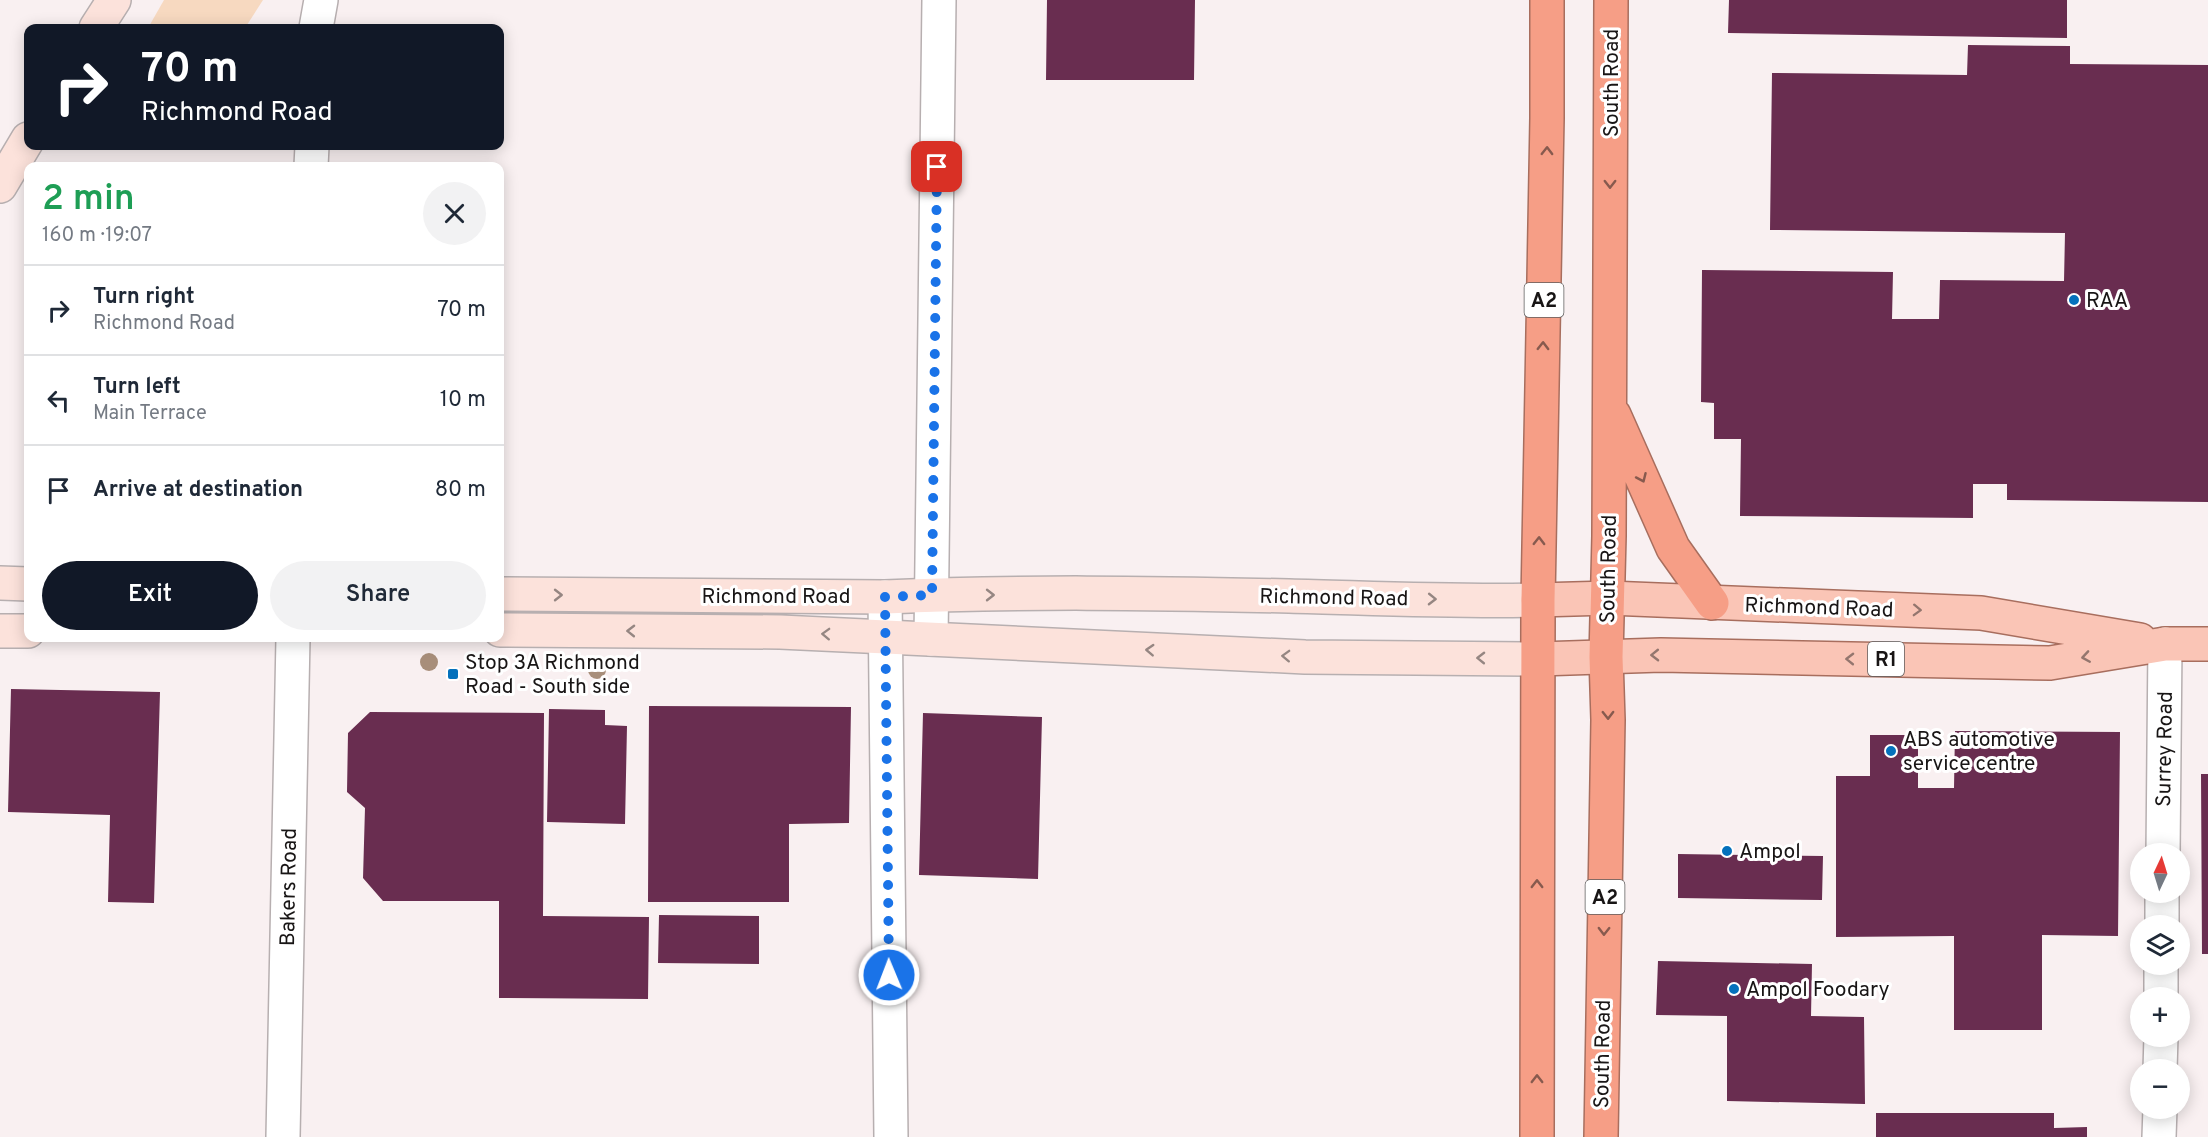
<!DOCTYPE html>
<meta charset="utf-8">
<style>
body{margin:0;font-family:Overpass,sans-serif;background:#f2f2f3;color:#1f2937;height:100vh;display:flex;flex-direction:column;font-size:22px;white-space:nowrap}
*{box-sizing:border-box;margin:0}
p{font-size:20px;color:#747a83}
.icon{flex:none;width:33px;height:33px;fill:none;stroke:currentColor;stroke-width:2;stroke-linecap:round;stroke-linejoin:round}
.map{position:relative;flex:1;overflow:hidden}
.drawer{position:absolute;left:24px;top:162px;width:480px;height:480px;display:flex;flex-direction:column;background:#fff;border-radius:12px;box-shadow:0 3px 15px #0003}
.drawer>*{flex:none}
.top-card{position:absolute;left:24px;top:24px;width:480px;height:126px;border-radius:12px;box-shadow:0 3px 15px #0003;background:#111827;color:#fff;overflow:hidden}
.needle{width:39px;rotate:4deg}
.tools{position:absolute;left:2130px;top:843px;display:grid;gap:12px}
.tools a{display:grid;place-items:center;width:60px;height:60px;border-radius:50%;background:#fff;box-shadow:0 3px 15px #0003;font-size:30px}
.pin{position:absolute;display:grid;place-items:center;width:51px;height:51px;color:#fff;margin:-26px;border-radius:12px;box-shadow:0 3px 9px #0006}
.me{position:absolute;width:66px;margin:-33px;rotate:359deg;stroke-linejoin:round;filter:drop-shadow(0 0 4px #0008)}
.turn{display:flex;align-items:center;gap:21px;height:126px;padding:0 18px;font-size:27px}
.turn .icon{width:78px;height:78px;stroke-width:2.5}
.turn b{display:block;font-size:42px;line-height:51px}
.round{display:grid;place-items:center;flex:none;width:63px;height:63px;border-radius:32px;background:#f2f2f3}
.summary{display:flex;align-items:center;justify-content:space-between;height:102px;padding:0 18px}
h1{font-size:36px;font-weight:600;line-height:45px;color:#1e9e55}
.primary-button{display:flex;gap:12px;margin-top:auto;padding:12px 18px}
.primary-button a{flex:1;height:69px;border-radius:36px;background:#111827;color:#fff;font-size:24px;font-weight:600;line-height:69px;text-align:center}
.primary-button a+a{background:#f2f2f3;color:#1f2937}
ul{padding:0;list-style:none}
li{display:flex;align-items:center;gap:18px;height:90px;padding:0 18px;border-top:2px solid #e0e1e3}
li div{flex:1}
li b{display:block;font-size:22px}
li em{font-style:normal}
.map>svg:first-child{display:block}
.green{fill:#f7d9c0}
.building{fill:#692d50}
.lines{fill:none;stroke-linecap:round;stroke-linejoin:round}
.street-casing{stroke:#b7afb0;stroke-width:36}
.secondary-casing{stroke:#b7afb0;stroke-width:36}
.primary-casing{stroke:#a86e5e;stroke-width:36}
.highway-casing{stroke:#a86e5e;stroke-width:36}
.street{stroke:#fff;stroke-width:33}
.secondary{stroke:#fce2db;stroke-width:33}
.primary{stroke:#fac5b6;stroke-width:33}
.highway{stroke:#f69e86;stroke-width:33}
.tree{fill:#a88e7a}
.oneway{stroke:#875a4e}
.oneway2{stroke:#958682}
.oneway3{stroke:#94766e}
.route{stroke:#1a73e8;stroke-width:10;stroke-dasharray:0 18}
.poi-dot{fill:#0471bc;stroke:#fff;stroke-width:2}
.labels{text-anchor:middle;stroke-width:6;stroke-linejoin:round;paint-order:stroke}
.shield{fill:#fff;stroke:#5d5b5b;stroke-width:1.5}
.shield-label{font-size:20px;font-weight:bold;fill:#181515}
.street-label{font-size:21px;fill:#181515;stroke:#fff}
.poi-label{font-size:21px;fill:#181515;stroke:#fff;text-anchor:start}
</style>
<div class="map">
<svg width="2208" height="1137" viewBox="0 0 2208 1137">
<rect width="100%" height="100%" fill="#f9f0f1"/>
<!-- green -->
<path class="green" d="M 164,0 L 263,0 L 245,28 L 148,28 Z"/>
<!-- building -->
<path class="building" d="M 1047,0 L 1195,0 L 1194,80 L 1046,80 Z
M 1729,0 L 2067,0 L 2067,38 L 1728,33 Z
M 1968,45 L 2070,46 L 2070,64 L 2208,65 L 2208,502 L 2007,500 L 2007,484 L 1973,484 L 1973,518 L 1740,516 L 1741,439 L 1714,439 L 1714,403 L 1701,402 L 1702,270 L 1893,272 L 1892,319 L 1939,319 L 1940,280 L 2064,281 L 2065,233 L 1770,230 L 1772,73 L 1967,75 Z
M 11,689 L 160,692 L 154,903 L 108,902 L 110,815 L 8,812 Z
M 649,706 L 851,707 L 849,823 L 789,824 L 789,902 L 648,902 Z
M 549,709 L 605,710 L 605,725 L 627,726 L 625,824 L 547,822 Z
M 370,712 L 544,713 L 543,916 L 649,917 L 648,999 L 499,998 L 499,901 L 383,901 L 363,878 L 365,808 L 347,792 L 348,733 Z
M 923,713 L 1042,717 L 1038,879 L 919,875 Z
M 1955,731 L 2120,732 L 2118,936 L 2042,935 L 2042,1030 L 1954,1030 L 1954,936 L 1836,937 L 1836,776 L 1870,776 L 1870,735 L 1918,735 L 1918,788 L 1954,788 Z
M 2201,774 L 2208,774 L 2208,954 L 2202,954 Z
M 1678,854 L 1823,856 L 1822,900 L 1678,898 Z
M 659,915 L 759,916 L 759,964 L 658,963 Z
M 1658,961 L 1812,964 L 1811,1016 L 1864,1017 L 1865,1104 L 1727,1101 L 1727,1016 L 1656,1015 Z
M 1876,1113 L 2054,1113 L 2054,1128 L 2087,1127 L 2087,1137 L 1876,1137 Z"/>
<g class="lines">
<!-- street casing -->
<g class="street-casing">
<path id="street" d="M 316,28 L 321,0
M 311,166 L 312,146
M 885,597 L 891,1137
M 931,639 L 939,0
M 2163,854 L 2165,644
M 2162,926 L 2162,892
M 2161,998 L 2161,964
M 2160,1070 L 2161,1036
M 283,1137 L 293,638
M 2159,1137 L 2160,1108"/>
</g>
<!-- secondary casing -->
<g class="secondary-casing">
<path id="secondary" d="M 96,28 L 114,0
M 0,186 L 28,139
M 0,583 L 28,584
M 500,594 L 885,597 C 1019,591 1154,593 1289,596 C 1372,598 1455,602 1538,600
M 500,630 L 780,632 L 1305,657 L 1539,659
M 0,631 L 28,631"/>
</g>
<!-- primary casing -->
<g class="primary-casing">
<path id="primary" d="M 1538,600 L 1609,598 L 1981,613 L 2140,640
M 1539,659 L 1661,655 L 2050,663 L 2165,644 L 2208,644"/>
</g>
<!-- highway casing -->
<g class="highway-casing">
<path id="highway" d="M 1614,415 L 1673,548 L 1712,603
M 1537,1137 L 1538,600 L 1547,118 L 1547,0
M 1601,1137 L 1608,720 L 1606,657 L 1609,536 L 1611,0"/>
</g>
<!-- street -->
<use href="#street" class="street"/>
<!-- secondary -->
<use href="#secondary" class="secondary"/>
<!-- primary -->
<use href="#primary" class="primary"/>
<!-- highway -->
<use href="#highway" class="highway"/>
</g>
<!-- trees -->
<g class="tree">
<circle cx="429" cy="662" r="9"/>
<circle cx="597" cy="670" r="9"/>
</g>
<!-- one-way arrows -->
<defs><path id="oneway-chevron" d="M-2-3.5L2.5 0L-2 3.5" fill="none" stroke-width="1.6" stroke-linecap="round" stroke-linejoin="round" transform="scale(1.5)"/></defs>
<g class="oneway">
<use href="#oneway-chevron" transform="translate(1547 151) rotate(-89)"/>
<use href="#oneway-chevron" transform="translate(1610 184) rotate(90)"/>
<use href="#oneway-chevron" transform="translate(1543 346) rotate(-89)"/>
<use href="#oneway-chevron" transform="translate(1642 478) rotate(66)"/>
<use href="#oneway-chevron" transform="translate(1539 541) rotate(-89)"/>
<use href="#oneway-chevron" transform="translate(1608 715) rotate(89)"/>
<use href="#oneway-chevron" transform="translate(1537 884) rotate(-90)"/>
<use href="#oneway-chevron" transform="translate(1604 931) rotate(91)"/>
<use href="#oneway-chevron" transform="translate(1537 1079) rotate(-90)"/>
</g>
<g class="oneway2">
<use href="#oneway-chevron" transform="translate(558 595)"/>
<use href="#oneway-chevron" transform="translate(990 595)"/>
<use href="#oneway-chevron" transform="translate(1432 599) rotate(1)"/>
<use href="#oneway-chevron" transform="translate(631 631) rotate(-179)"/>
<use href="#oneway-chevron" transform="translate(826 634) rotate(-178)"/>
<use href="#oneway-chevron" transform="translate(1150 650) rotate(-177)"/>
<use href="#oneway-chevron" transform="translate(1286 656) rotate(-178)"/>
<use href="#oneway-chevron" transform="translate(1481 658) rotate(-179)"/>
</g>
<g class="oneway3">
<use href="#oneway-chevron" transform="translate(1917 610) rotate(2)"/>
<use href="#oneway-chevron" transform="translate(1655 655) rotate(179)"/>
<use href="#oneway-chevron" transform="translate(2086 657) rotate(171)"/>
<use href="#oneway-chevron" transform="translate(1850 659) rotate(-179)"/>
</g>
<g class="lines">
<!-- route -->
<path class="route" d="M 889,975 L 885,597 L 932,595 L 937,167"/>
</g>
<!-- markers -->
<g class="poi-dot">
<circle cx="2074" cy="300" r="6"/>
<rect x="447" y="668" width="12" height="12" rx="3"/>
<circle cx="1891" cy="751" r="6"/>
<circle cx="1727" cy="851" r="6"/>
<circle cx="1734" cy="989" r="6"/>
</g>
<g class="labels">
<!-- shield labels -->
<g class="shield">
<rect x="1524.5" y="283" width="39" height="34" rx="4.5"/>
<rect x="1868" y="642" width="36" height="34" rx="4.5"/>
<rect x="1585.5" y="880" width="39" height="34" rx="4.5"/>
</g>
<g class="shield-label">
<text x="1544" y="307">A2</text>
<text x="1886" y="666">R1</text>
<text x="1605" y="904">A2</text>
</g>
<!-- street labels -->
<g class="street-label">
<text transform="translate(1611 83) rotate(-90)" y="7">South Road</text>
<text transform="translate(1608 569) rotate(-89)" y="7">South Road</text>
<text x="776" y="603">Richmond Road</text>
<text transform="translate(1334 597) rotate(1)" y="7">Richmond Road</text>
<text transform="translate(1819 607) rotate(2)" y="7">Richmond Road</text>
<text transform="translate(2164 749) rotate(-89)" y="7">Surrey Road</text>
<text transform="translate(288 887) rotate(-89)" y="7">Bakers Road</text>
<text transform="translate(1602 1054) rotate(-89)" y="7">South Road</text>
</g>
<!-- poi labels -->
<g class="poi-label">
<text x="2086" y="307">RAA</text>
<text x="465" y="669">Stop 3A Richmond<tspan x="465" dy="24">Road - South side</tspan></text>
<text x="1903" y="746">ABS automotive<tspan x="1903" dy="24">service centre</tspan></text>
<text x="1739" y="858">Ampol</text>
<text x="1746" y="996">Ampol Foodary</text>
</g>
</g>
</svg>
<div class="tools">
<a><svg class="needle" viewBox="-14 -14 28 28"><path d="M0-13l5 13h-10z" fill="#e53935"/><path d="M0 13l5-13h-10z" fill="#747a83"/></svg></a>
<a><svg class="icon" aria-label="layers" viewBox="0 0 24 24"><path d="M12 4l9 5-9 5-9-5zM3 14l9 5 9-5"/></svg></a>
<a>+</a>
<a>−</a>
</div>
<div class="pin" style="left:937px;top:167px;background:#d93025"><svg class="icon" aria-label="arrive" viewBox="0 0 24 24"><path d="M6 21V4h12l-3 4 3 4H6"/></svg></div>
<svg class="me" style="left:889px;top:975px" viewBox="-20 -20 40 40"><circle r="17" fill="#1a73e8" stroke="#fff" stroke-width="3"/><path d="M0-11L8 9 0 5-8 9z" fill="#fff"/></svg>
<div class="top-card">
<div class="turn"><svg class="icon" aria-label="right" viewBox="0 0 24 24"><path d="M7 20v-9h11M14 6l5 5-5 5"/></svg><div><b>70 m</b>Richmond Road</div></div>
</div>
<section class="drawer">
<div class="summary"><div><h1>2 min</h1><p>160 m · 19:07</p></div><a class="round"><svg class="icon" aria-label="close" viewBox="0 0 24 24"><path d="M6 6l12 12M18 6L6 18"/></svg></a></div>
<ul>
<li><svg class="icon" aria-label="right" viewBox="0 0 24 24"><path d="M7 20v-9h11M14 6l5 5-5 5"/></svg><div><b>Turn right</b><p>Richmond Road</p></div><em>70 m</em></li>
<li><svg class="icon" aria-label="left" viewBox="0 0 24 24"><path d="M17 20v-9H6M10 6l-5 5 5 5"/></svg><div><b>Turn left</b><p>Main Terrace</p></div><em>10 m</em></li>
<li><svg class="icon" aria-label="arrive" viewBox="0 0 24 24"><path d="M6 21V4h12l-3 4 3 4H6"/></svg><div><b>Arrive at destination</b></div><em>80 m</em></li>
</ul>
<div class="primary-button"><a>Exit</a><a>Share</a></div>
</section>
</div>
